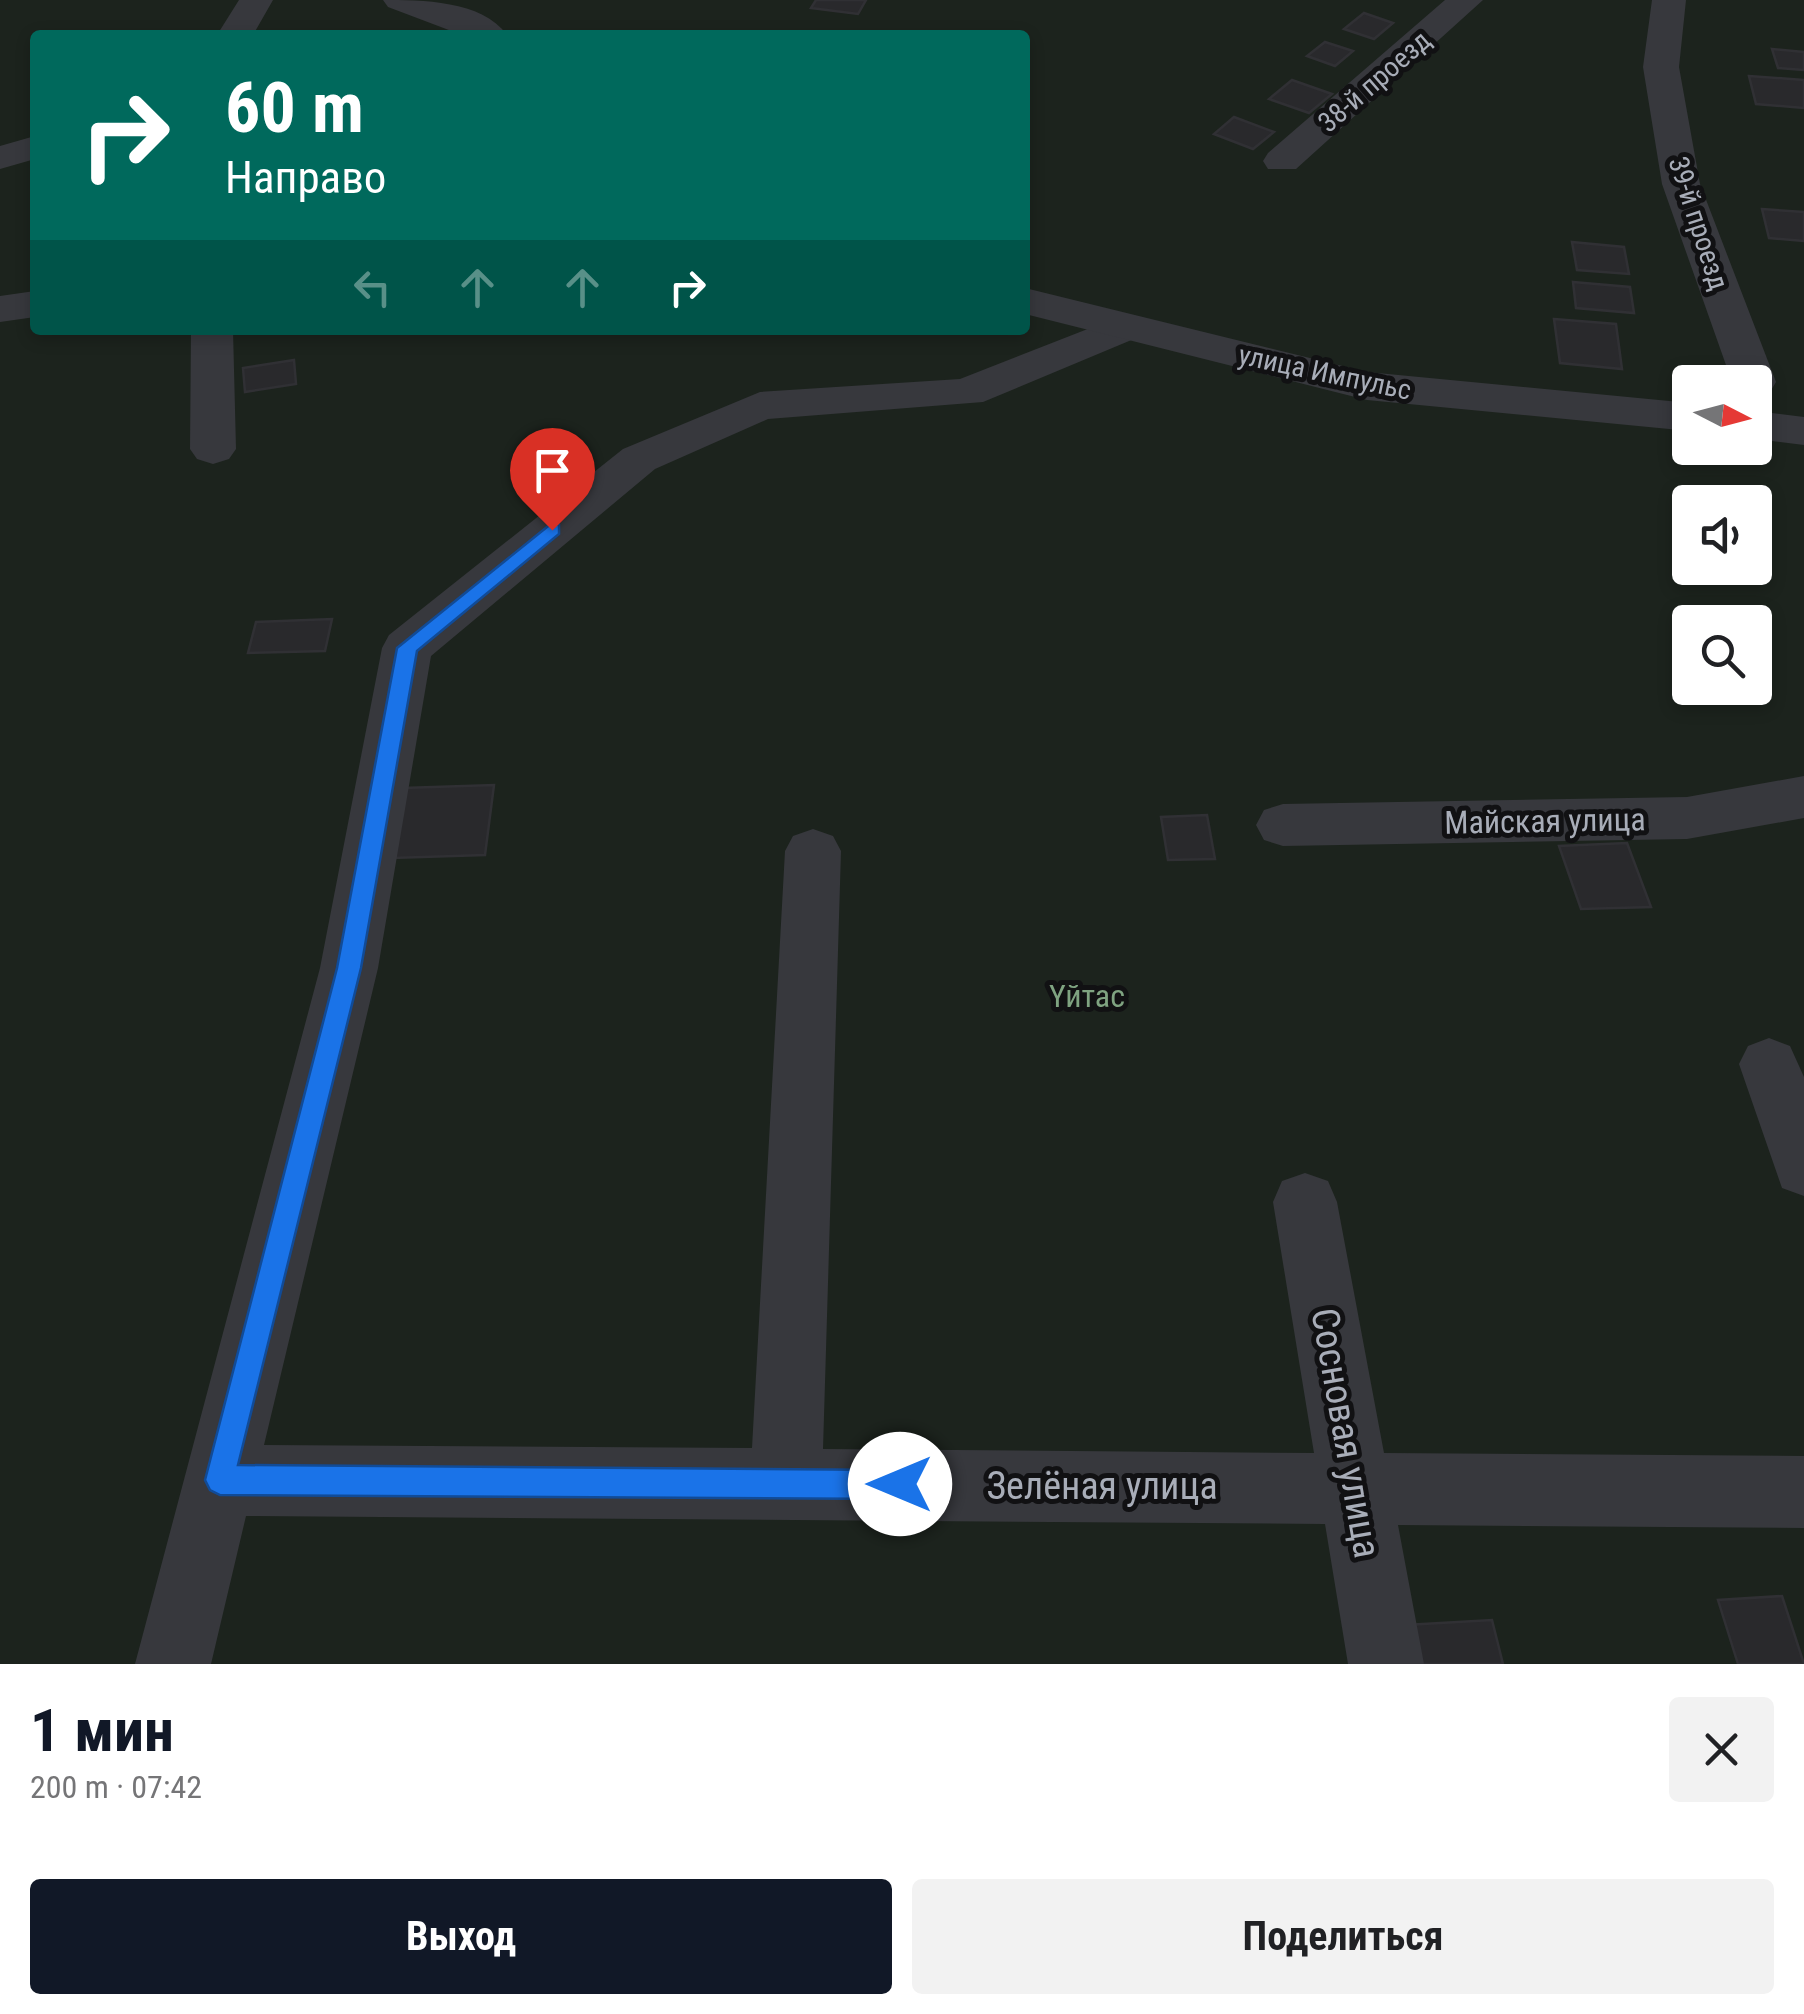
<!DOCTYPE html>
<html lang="ru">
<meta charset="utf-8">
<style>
body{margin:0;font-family:"Roboto Condensed",sans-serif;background:#f2f2f2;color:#202124;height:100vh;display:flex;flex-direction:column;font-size:38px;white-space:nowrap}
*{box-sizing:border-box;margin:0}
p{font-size:32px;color:#757577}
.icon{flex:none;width:55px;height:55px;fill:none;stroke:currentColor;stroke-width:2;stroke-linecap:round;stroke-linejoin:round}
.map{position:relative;height:1664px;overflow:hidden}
.panel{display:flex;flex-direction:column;background:#fff;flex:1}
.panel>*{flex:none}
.top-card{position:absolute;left:30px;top:30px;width:1000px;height:305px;border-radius:10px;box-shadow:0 5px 15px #0003;background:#00695c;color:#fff;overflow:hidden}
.needle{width:65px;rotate:96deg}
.controls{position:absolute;left:1672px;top:365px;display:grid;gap:20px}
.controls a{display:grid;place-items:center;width:100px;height:100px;border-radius:10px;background:#fff;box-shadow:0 5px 15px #0003;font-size:50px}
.pin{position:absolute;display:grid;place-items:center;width:85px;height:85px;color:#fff;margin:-102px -42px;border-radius:50% 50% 50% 0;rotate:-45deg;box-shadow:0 0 10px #0007}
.pin .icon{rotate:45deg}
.me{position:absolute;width:110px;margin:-55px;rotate:270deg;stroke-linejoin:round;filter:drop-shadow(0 0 8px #0008)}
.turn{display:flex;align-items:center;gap:35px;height:210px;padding:0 30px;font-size:45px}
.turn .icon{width:130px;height:130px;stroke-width:2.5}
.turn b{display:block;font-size:70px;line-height:85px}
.lanes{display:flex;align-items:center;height:95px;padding:0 30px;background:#0003;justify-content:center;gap:50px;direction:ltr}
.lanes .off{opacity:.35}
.round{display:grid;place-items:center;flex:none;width:105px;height:105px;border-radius:10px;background:#f2f2f2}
.head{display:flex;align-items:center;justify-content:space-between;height:170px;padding:0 30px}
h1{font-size:60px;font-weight:700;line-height:75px;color:#111827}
.cta{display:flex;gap:20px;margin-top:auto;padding:20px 30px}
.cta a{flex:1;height:115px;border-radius:10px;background:#111827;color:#fff;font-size:40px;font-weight:700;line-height:115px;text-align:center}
.cta a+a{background:#f2f2f2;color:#202124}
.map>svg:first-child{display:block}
.green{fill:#1c231d;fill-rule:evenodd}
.building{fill:#29292c;stroke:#303034;stroke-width:2.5}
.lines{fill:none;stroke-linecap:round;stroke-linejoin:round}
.minor{fill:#37383d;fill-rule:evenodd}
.tertiary{fill:#37383d;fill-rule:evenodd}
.route{fill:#1a73e8;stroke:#114b97;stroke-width:2.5}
.labels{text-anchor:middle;stroke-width:10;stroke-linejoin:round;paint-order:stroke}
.far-street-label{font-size:28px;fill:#a8adb8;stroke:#111113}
.street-label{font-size:32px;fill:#a8adb8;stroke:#111113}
.park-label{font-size:32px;fill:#7fa381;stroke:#111113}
.near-street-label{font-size:38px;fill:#a8adb8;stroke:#111113}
</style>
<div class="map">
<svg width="1804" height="1664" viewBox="0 0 1804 1664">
<rect width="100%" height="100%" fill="#161618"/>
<!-- green -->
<path class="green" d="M 0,0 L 1804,0 L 1804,1664 L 0,1664 ZM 35,35 L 1025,35 L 1025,330 L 35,330 ZM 1690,382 L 1755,382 L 1755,448 L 1690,448 ZM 1690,502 L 1755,502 L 1755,568 L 1690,568 ZM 1690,622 L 1755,622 L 1755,688 L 1690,688 Z"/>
<!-- building -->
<path class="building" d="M 816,0 L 866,0 L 858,14 L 811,8 Z
M 1364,13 L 1393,23 L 1374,39 L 1344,29 Z
M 1325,42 L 1353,51 L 1335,66 L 1307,56 Z
M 1772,49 L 1804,52 L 1804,70 L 1778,68 Z
M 1749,76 L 1804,80 L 1804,108 L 1756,104 Z
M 1292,80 L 1332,94 L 1309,113 L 1269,99 Z
M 1234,117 L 1274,132 L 1253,149 L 1214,134 Z
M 1762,209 L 1804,212 L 1804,241 L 1769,238 Z
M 1572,242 L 1624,247 L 1629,274 L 1577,270 Z
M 1573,282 L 1630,287 L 1634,313 L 1576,308 Z
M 1554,319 L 1616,324 L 1622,369 L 1560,363 Z
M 294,360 L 296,384 L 245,392 L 243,368 Z
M 332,619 L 325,651 L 248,653 L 256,622 Z
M 494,785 L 485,855 L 392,858 L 403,788 Z
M 1207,815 L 1215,859 L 1168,860 L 1161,817 Z
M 1627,843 L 1651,907 L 1581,909 L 1559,846 Z
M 1782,1596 L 1804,1664 L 1738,1664 L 1718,1600 Z
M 1492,1620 L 1503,1664 L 1415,1664 L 1406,1625 Z"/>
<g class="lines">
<!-- minor -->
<path class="minor" d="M 239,0 L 273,0 L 253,35 L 217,35 Z
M 1445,0 L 1483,0 L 1296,169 L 1268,169 L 1263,161 L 1268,153 Z
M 1652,0 L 1686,0 L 1679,67 L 1700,184 L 1776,382 L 1770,392 L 1755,395 L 1755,382 L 1732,382 L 1662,184 L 1643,67 Z
M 35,136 L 35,159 L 0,169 L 0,146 Z
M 35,291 L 35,317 L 0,322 L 0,296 Z
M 1126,314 L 1141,318 L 1147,327 L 1141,336 L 983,402 L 768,419 L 655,469 L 431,656 L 378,968 L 264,1445 L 752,1448 L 785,851 L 793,836 L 813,829 L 833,836 L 841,851 L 823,1449 L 1314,1453 L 1273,1202 L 1282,1181 L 1305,1173 L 1328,1181 L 1337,1202 L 1384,1453 L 1804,1456 L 1804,1528 L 1398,1525 L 1424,1664 L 1348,1664 L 1325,1524 L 246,1516 L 211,1664 L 135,1664 L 320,968 L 382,648 L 389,635 L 623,449 L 760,392 L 960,379 Z
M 191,330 L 233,330 L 236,449 L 229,459 L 213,464 L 197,459 L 190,449 Z
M 1804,776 L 1804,818 L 1687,839 L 1283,846 L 1264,840 L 1256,825 L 1264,810 L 1283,804 L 1687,797 Z
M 1769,1038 L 1790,1046 L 1804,1077 L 1804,1196 L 1782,1188 L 1739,1064 L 1748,1046 Z"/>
<!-- tertiary -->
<path class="tertiary" d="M 383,0 C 421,0 482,0 507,35 L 462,35 L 388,7 Z
M 1025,288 L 1367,372 L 1690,403 L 1690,431 L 1367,400 L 1025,314 Z
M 1755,411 L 1804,417 L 1804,445 L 1755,439 Z"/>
</g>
<!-- route -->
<path class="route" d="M 552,523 L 559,525 L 559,534 L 417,651 L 361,968 L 238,1465 L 900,1470 L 910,1474 L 914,1484 L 910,1495 L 900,1499 L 220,1495 L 210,1490 L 205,1480 L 337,968 L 397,648 Z"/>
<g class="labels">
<!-- far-street labels -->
<g class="far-street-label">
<text transform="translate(1374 81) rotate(-41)" y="10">38-й проезд</text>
<text transform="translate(1699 223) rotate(72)" y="10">39-й проезд</text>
<text transform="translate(1325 372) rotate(12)" y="10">улица Импульс</text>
</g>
<!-- street labels -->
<g class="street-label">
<text transform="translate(1545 821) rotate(-1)" y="11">Майская улица</text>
</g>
<!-- park labels -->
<g class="park-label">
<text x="1087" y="1007">Үйтас</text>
</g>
<!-- near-street labels -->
<g class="near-street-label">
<text transform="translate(1346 1433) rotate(80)" y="13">Сосновая улица</text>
<text x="1102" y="1499">Зелёная улица</text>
</g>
</g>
</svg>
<div class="controls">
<a><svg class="needle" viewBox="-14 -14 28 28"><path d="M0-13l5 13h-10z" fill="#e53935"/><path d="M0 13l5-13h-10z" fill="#757577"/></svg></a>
<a><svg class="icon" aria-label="sound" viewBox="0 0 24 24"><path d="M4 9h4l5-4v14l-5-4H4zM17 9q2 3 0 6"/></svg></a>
<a><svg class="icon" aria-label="search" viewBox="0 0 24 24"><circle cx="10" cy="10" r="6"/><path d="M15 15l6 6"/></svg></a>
</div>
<div class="pin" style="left:552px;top:530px;background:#d93025"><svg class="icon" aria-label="arrive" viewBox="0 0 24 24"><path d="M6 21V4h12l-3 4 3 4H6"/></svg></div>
<svg class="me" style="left:900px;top:1484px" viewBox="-20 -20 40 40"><circle r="19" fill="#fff"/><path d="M0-13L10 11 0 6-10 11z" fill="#1a73e8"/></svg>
<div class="top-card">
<div class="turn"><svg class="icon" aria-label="right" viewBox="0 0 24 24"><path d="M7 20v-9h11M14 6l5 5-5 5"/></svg><div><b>60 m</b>Направо</div></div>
<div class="lanes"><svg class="icon off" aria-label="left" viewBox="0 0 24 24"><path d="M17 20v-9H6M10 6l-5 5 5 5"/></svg><svg class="icon off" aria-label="ahead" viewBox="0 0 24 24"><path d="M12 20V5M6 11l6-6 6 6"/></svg><svg class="icon off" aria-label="ahead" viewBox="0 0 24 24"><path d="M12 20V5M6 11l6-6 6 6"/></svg><svg class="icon" aria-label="right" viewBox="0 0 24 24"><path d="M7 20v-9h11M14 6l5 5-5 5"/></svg></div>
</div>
</div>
<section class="panel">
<div class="head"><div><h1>1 мин</h1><p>200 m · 07:42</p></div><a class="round"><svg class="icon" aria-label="close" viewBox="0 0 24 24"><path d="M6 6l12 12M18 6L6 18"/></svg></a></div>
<div class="cta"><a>Выход</a><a>Поделиться</a></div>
</section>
